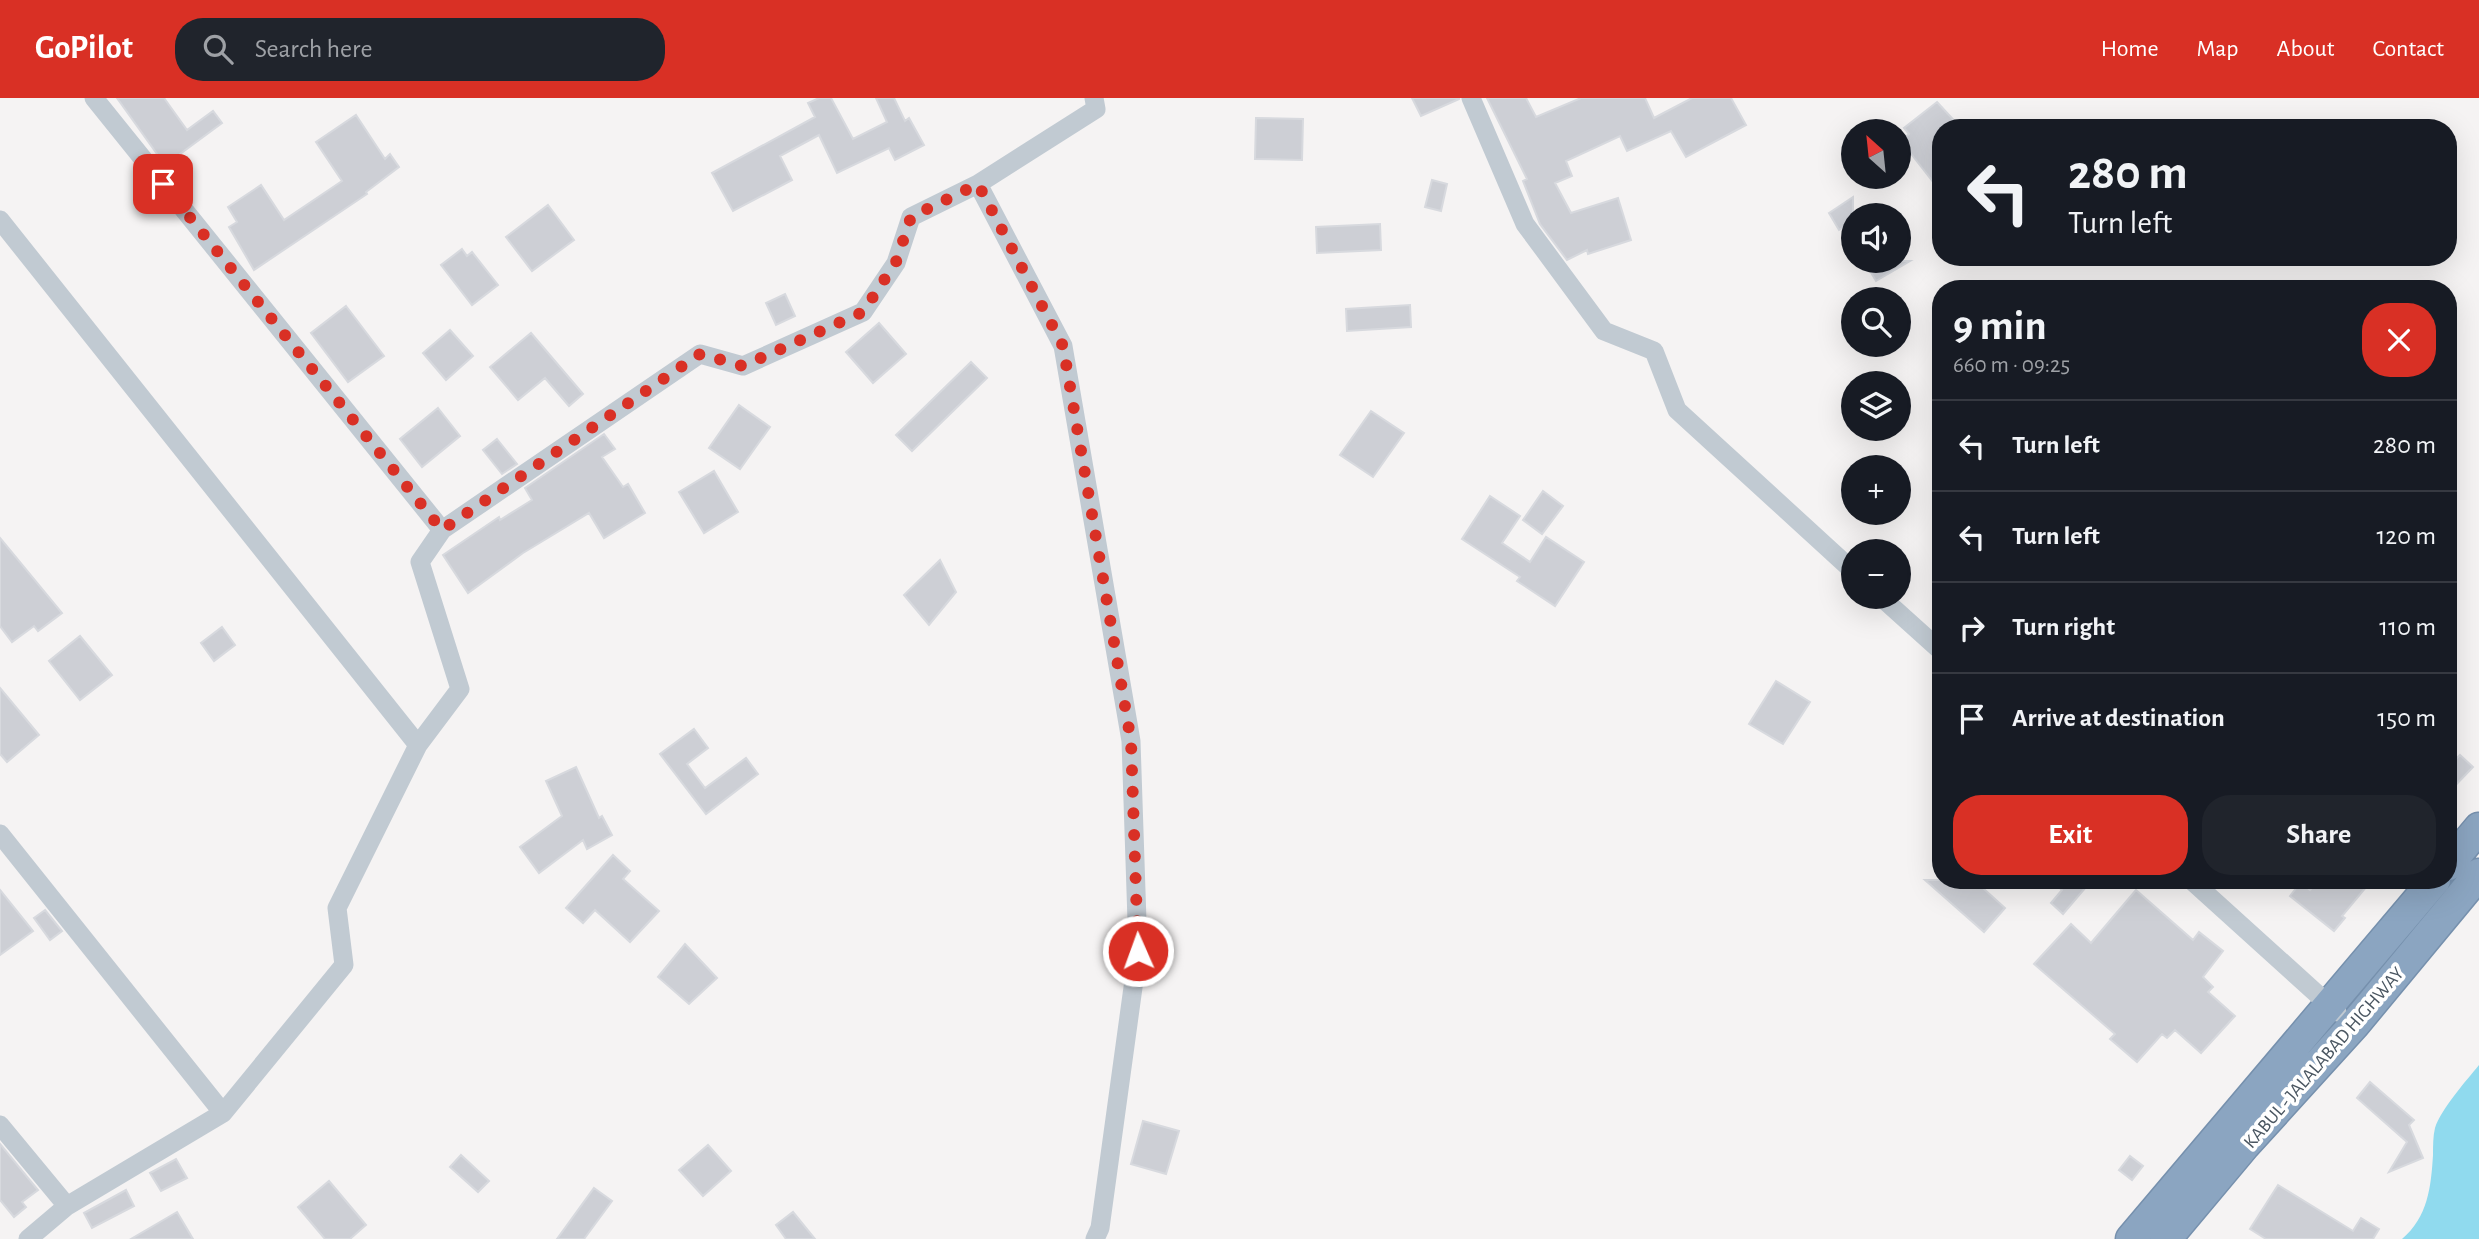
<!DOCTYPE html>
<meta charset="utf-8">
<style>
body{margin:0;font-family:"Alegreya Sans",sans-serif;background:#20242c;color:#f1f3f6;height:100vh;display:flex;flex-direction:column;font-size:26px;white-space:nowrap}
*{box-sizing:border-box;margin:0}
p{font-size:23px;color:#9ea1a6}
.icon{flex:none;width:38px;height:38px;fill:none;stroke:currentColor;stroke-width:2;stroke-linecap:round;stroke-linejoin:round}
.map{position:relative;flex:1;overflow:hidden}
.panel{position:absolute;left:1932px;top:182px;width:525px;height:609px;display:flex;flex-direction:column;background:#171b24;border-radius:28px;box-shadow:0 7px 28px #0002}
.panel>*{flex:none}
.top-card{position:absolute;left:1932px;top:21px;width:525px;height:147px;border-radius:28px;box-shadow:0 7px 28px #0002;background:#171b24;color:#f1f3f6;overflow:hidden}
.needle{width:46px;rotate:333deg}
.tools{position:absolute;left:1841px;top:21px;display:grid;gap:14px}
.tools a{display:grid;place-items:center;width:70px;height:70px;border-radius:50%;background:#171b24;box-shadow:0 7px 28px #0002;font-size:35px}
.pin{position:absolute;display:grid;place-items:center;width:60px;height:60px;color:#fff;margin:-30px;border-radius:14px;box-shadow:0 4px 10px #0006}
.me{position:absolute;width:77px;margin:-38px;rotate:358deg;stroke-linejoin:round;filter:drop-shadow(0 0 5px #0008)}
.turn{display:flex;align-items:center;gap:24px;height:147px;padding:0 21px;font-size:32px}
.turn .icon{width:91px;height:91px;stroke-width:2.5}
.turn b{display:block;font-size:49px;line-height:60px}
.round{display:grid;place-items:center;flex:none;width:74px;height:74px;border-radius:28px;background:#20242c}
.head{display:flex;align-items:center;justify-content:space-between;height:119px;padding:0 21px}
h1{font-size:42px;font-weight:600;line-height:52px}
.button{display:flex;gap:14px;margin-top:auto;padding:14px 21px}
.button a{flex:1;height:80px;border-radius:28px;background:#d93025;color:#fff;font-size:28px;font-weight:600;line-height:80px;text-align:center}
.button a+a{background:#20242c;color:#f1f3f6}
ul{padding:0;list-style:none}
li{display:flex;align-items:center;gap:21px;height:91px;padding:0 21px;border-top:2px solid #363941}
li div{flex:1}
li b{display:block;font-size:26px}
li em{font-style:normal}
header{display:flex;align-items:center;gap:42px;box-sizing:border-box;height:98px;padding:0 35px;background:#d93025;color:#fff}
header strong{font-size:33px}
nav{display:flex;gap:38px;margin-inline-start:auto;font-size:24px}
.search{width:490px;height:63px;background:#20242c;display:flex;align-items:center;gap:18px;box-sizing:border-box;padding:0 24px;border-radius:28px;color:#9ea1a6;font-size:26px}
.map>svg:first-child{display:block}
.water{fill:#90daee}
.building{fill:#cdcfd5;stroke:#d7d9de;stroke-width:2}
.lines{fill:none;stroke-linecap:round;stroke-linejoin:round}
.highway-casing{stroke:#7690ad;stroke-width:33}
.minor{stroke:#c1cad2;stroke-width:19}
.highway{stroke:#8ba5c1;stroke-width:30}
.route{stroke:#d93025;stroke-width:12;stroke-dasharray:0 21.6}
.labels{text-anchor:middle;stroke-width:7;stroke-linejoin:round;paint-order:stroke}
.street-label{font-size:19px;fill:#4a5661;stroke:#fff}
</style>
<header>
<strong>GoPilot</strong>
<div class="search"><svg class="icon" aria-label="search" viewBox="0 0 24 24"><circle cx="10" cy="10" r="6"/><path d="M15 15l6 6"/></svg>Search here</div>
<nav><a>Home</a><a>Map</a><a>About</a><a>Contact</a></nav>
</header>
<div class="map">
<svg width="2479" height="1141" viewBox="0 0 2479 1141">
<rect width="100%" height="100%" fill="#f5f3f3"/>
<!-- water -->
<path class="water" d="M 2479,967 L 2479,1141 L 2402,1141 C 2428,1119 2431,1089 2433,1057 C 2433,1048 2433,1038 2435,1030 C 2441,1011 2466,983 2479,967 Z"/>
<!-- building -->
<path class="building" d="M 117,0 L 164,0 L 187,32 L 213,13 L 222,25 L 165,67 Z
M 819,0 L 831,0 L 853,41 L 887,24 L 876,0 L 894,0 L 905,23 L 909,20 L 924,47 L 895,62 L 889,50 L 837,75 L 819,37 L 780,58 L 792,82 L 733,113 L 712,75 L 815,19 L 808,5 Z
M 1412,0 L 1459,0 L 1459,1 L 1421,18 Z
M 1487,0 L 1526,0 L 1536,19 L 1581,0 L 1645,0 L 1654,20 L 1692,0 L 1731,0 L 1746,27 L 1686,59 L 1671,33 L 1627,53 L 1620,38 L 1566,63 L 1572,78 L 1555,85 L 1571,115 L 1618,100 L 1631,142 L 1588,156 L 1587,152 L 1567,162 L 1540,126 L 1523,83 L 1527,81 Z
M 1937,4 L 1961,30 L 1941,30 L 1941,94 L 1901,43 L 1909,36 L 1904,30 Z
M 356,17 L 385,61 L 390,56 L 399,69 L 366,94 L 367,96 L 254,172 L 229,129 L 237,124 L 228,109 L 261,87 L 284,122 L 342,83 L 316,44 Z
M 1256,20 L 1303,21 L 1302,62 L 1255,61 Z
M 1432,82 L 1447,86 L 1441,113 L 1425,109 Z
M 1853,99 L 1853,124 L 1839,132 L 1829,115 Z
M 548,107 L 574,142 L 532,173 L 506,139 Z
M 1380,126 L 1381,152 L 1317,155 L 1316,129 Z
M 462,151 L 467,158 L 472,154 L 498,187 L 472,207 L 441,167 Z
M 1864,163 L 1910,163 L 1876,183 Z
M 785,196 L 795,218 L 776,227 L 766,205 Z
M 1410,207 L 1411,229 L 1347,233 L 1346,211 Z
M 346,208 L 384,258 L 348,284 L 311,235 Z
M 879,225 L 906,256 L 873,285 L 846,254 Z
M 450,232 L 473,258 L 446,282 L 423,255 Z
M 531,235 L 583,296 L 569,308 L 545,280 L 518,302 L 490,269 Z
M 971,264 L 987,280 L 912,353 L 896,337 Z
M 739,307 L 770,329 L 740,371 L 709,350 Z
M 438,310 L 460,338 L 422,369 L 400,341 Z
M 1371,313 L 1404,335 L 1373,379 L 1340,357 Z
M 604,336 L 615,351 L 602,359 L 623,389 L 628,386 L 645,415 L 604,440 L 589,415 L 523,455 L 468,495 L 443,457 L 499,419 L 500,422 L 532,402 L 525,390 Z
M 497,341 L 517,366 L 502,376 L 483,352 Z
M 714,373 L 738,414 L 704,435 L 679,394 Z
M 1543,393 L 1563,408 L 1542,436 L 1523,422 Z
M 1490,398 L 1520,418 L 1502,445 L 1530,464 L 1546,439 L 1584,464 L 1555,508 L 1517,483 L 1520,479 L 1462,441 Z
M 0,440 L 62,515 L 38,533 L 34,528 L 12,544 L 0,528 Z
M 940,462 L 956,494 L 929,527 L 904,497 Z
M 222,529 L 235,547 L 214,563 L 201,545 Z
M 80,538 L 112,577 L 80,602 L 49,563 Z
M 1776,583 L 1810,604 L 1783,646 L 1749,626 Z
M 0,590 L 39,637 L 7,664 L 0,656 Z
M 694,631 L 708,650 L 687,666 L 705,690 L 746,660 L 758,676 L 706,716 L 660,656 Z
M 2460,657 L 2473,669 L 2448,695 L 2448,669 Z
M 576,669 L 599,720 L 602,718 L 612,737 L 587,751 L 583,742 L 539,775 L 520,749 L 562,718 L 546,683 Z
M 613,757 L 630,773 L 623,781 L 659,813 L 630,844 L 595,812 L 583,825 L 566,810 Z
M 1925,782 L 1974,782 L 2005,810 L 1984,834 Z
M 2051,782 L 2092,782 L 2063,816 L 2051,805 L 2062,792 Z
M 2319,782 L 2372,782 L 2342,818 L 2345,820 L 2334,833 L 2290,798 L 2301,784 L 2310,792 Z
M 0,792 L 33,833 L 0,857 Z
M 2136,792 L 2193,842 L 2199,834 L 2223,853 L 2203,879 L 2213,889 L 2208,894 L 2235,918 L 2201,955 L 2175,932 L 2167,940 L 2162,936 L 2137,964 L 2110,941 L 2115,936 L 2034,866 L 2071,826 L 2091,845 Z
M 45,812 L 62,833 L 50,842 L 34,820 Z
M 685,846 L 717,880 L 689,906 L 658,879 Z
M 2370,984 L 2414,1022 L 2409,1027 L 2423,1060 L 2389,1074 L 2407,1044 L 2357,1000 Z
M 1143,1023 L 1179,1033 L 1166,1076 L 1131,1066 Z
M 0,1046 L 38,1092 L 22,1104 L 26,1109 L 14,1119 L 0,1102 Z
M 708,1047 L 731,1073 L 703,1098 L 679,1072 Z
M 461,1057 L 489,1083 L 478,1094 L 450,1069 Z
M 2130,1058 L 2143,1068 L 2132,1082 L 2119,1072 Z
M 176,1061 L 187,1080 L 161,1093 L 150,1075 Z
M 329,1083 L 366,1127 L 350,1141 L 325,1141 L 298,1109 Z
M 2278,1087 L 2353,1133 L 2361,1120 L 2379,1131 L 2373,1141 L 2266,1141 L 2250,1131 Z
M 594,1090 L 612,1103 L 584,1141 L 557,1141 Z
M 126,1092 L 134,1108 L 92,1130 L 84,1115 Z
M 177,1114 L 193,1141 L 131,1141 Z
M 793,1114 L 815,1141 L 786,1141 L 776,1127 Z"/>
<g class="lines">
<!-- highway casing -->
<g class="highway-casing">
<path id="highway" d="M 2448,767 L 2479,730
M 2131,1141 L 2435,782
M 2166,1141 L 2244,1048 L 2354,927 L 2479,776"/>
</g>
<!-- minor -->
<path class="minor" d="M 94,0 L 442,432
M 1471,0 L 1525,126 L 1604,233 L 1654,253 L 1677,312 L 1853,473
M 978,86 L 1063,248 L 1131,643 L 1138,853 L 1100,1130 L 1095,1141
M 0,122 L 418,647
M 1881,499 L 1941,553
M 0,736 L 223,1015
M 2191,782 L 2337,914
M 0,1027 L 67,1108
M 28,1141 L 67,1108 L 223,1015 L 344,867 L 337,810 L 418,647 L 460,591 L 420,464 L 442,432 L 700,256 L 743,268 L 863,214 L 896,165 L 911,119 L 978,86 L 1096,11 L 1094,0"/>
<!-- highway -->
<use href="#highway" class="highway"/>
</g>
<g class="lines">
<!-- route -->
<path class="route" d="M 163,86 L 442,432 L 700,256 L 743,268 L 863,214 L 896,164 L 911,119 L 978,86 L 1063,248 L 1131,643 L 1138,853"/>
</g>
<g class="labels">
<!-- street labels -->
<g class="street-label">
<text transform="translate(2323 959) rotate(-49)" y="7">KABUL - JALALABAD HIGHWAY</text>
</g>
</g>
</svg>
<div class="tools">
<a><svg class="needle" viewBox="-14 -14 28 28"><path d="M0-13l5 13h-10z" fill="#e53935"/><path d="M0 13l5-13h-10z" fill="#9ea1a6"/></svg></a>
<a><svg class="icon" aria-label="sound" viewBox="0 0 24 24"><path d="M4 9h4l5-4v14l-5-4H4zM17 9q2 3 0 6"/></svg></a>
<a><svg class="icon" aria-label="search" viewBox="0 0 24 24"><circle cx="10" cy="10" r="6"/><path d="M15 15l6 6"/></svg></a>
<a><svg class="icon" aria-label="layers" viewBox="0 0 24 24"><path d="M12 4l9 5-9 5-9-5zM3 14l9 5 9-5"/></svg></a>
<a>+</a>
<a>−</a>
</div>
<div class="pin" style="left:163px;top:86px;background:#d93025"><svg class="icon" aria-label="arrive" viewBox="0 0 24 24"><path d="M6 21V4h12l-3 4 3 4H6"/></svg></div>
<svg class="me" style="left:1138px;top:853px" viewBox="-20 -20 40 40"><circle r="17" fill="#d93025" stroke="#fff" stroke-width="3"/><path d="M0-11L8 9 0 5-8 9z" fill="#fff"/></svg>
<div class="top-card">
<div class="turn"><svg class="icon" aria-label="left" viewBox="0 0 24 24"><path d="M17 20v-9H6M10 6l-5 5 5 5"/></svg><div><b>280 m</b>Turn left</div></div>
</div>
<section class="panel">
<div class="head"><div><h1>9 min</h1><p>660 m · 09:25</p></div><a class="round" style="background:#d93025;color:#fff"><svg class="icon" aria-label="close" viewBox="0 0 24 24"><path d="M6 6l12 12M18 6L6 18"/></svg></a></div>
<ul>
<li><svg class="icon" aria-label="left" viewBox="0 0 24 24"><path d="M17 20v-9H6M10 6l-5 5 5 5"/></svg><div><b>Turn left</b></div><em>280 m</em></li>
<li><svg class="icon" aria-label="left" viewBox="0 0 24 24"><path d="M17 20v-9H6M10 6l-5 5 5 5"/></svg><div><b>Turn left</b></div><em>120 m</em></li>
<li><svg class="icon" aria-label="right" viewBox="0 0 24 24"><path d="M7 20v-9h11M14 6l5 5-5 5"/></svg><div><b>Turn right</b></div><em>110 m</em></li>
<li><svg class="icon" aria-label="arrive" viewBox="0 0 24 24"><path d="M6 21V4h12l-3 4 3 4H6"/></svg><div><b>Arrive at destination</b></div><em>150 m</em></li>
</ul>
<div class="button"><a>Exit</a><a>Share</a></div>
</section>
</div>
